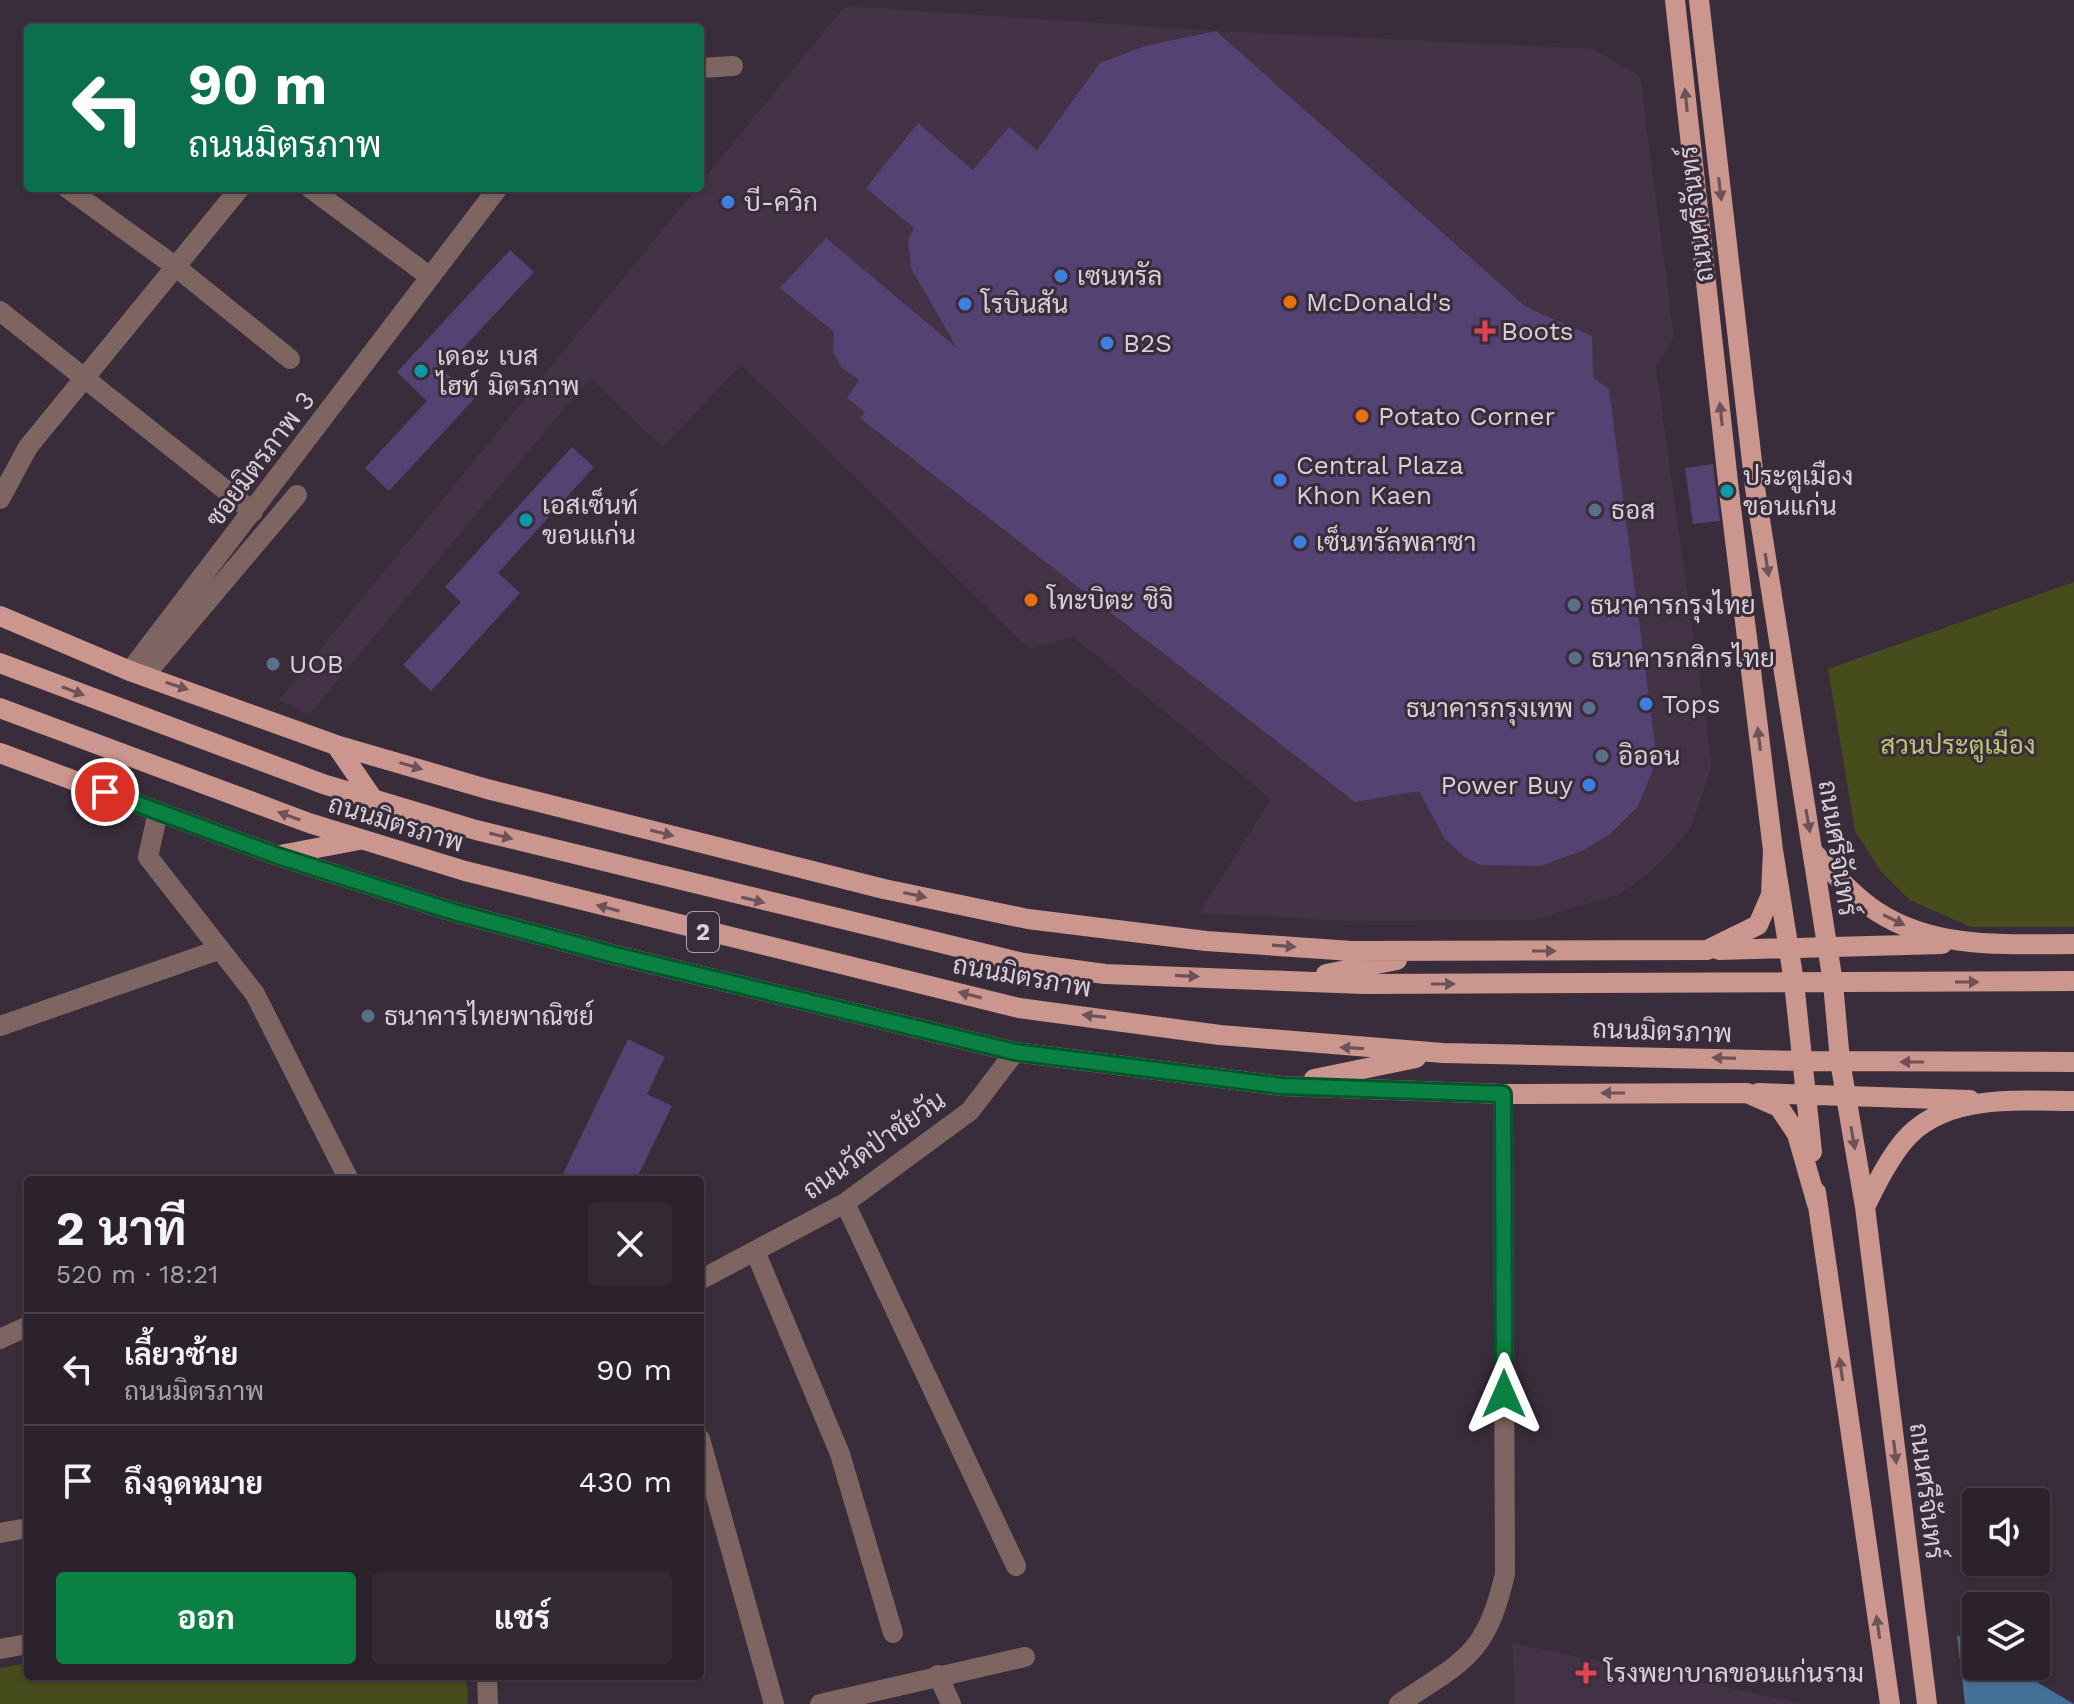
<!DOCTYPE html>
<html lang="th">
<meta charset="utf-8">
<style>
body{margin:0;font-family:"Work Sans",Sarabun,sans-serif;background:#342a34;color:#f1f3f6;height:100vh;display:flex;flex-direction:column;font-size:30px;white-space:nowrap}
*{box-sizing:border-box;margin:0}
p{font-size:26px;color:#a6a4a9}
.icon{flex:none;width:44px;height:44px;fill:none;stroke:currentColor;stroke-width:2;stroke-linecap:round;stroke-linejoin:round}
.map{position:relative;flex:1;overflow:hidden}
.drawer{position:absolute;left:24px;top:1176px;width:680px;height:504px;display:flex;flex-direction:column;background:#2c222c;border-radius:8px;box-shadow:0 2px 6px #0004,0 0 0 2px #483f48}
.drawer>*{flex:none}
.guide{position:absolute;left:24px;top:24px;width:680px;height:168px;border-radius:8px;box-shadow:0 2px 6px #0004,0 0 0 2px #483f48;background:#0b6e4f;color:#fff;overflow:hidden}
.tools{position:absolute;left:1962px;top:1488px;display:grid;gap:16px}
.tools a{display:grid;place-items:center;width:88px;height:88px;border-radius:8px;background:#2c222c;box-shadow:0 2px 6px #0004,0 0 0 2px #483f48;font-size:40px}
.pin{position:absolute;display:grid;place-items:center;width:68px;height:68px;color:#fff;margin:-34px;border:4px solid #fff;border-radius:50%;box-shadow:0 2px 8px #0007}
.me{position:absolute;width:88px;margin:-44px;rotate:0deg;stroke-linejoin:round;filter:drop-shadow(0 0 6px #0008)}
.turn{display:flex;align-items:center;gap:28px;height:168px;padding:0 32px;font-size:36px}
.turn .icon{width:104px;height:104px;stroke-width:2.5}
.turn b{display:block;font-size:56px;line-height:68px}
.round{display:grid;place-items:center;flex:none;width:84px;height:84px;border-radius:8px;background:#342a34}
.summary{display:flex;align-items:center;justify-content:space-between;height:136px;padding:0 32px}
h1{font-size:48px;font-weight:700;line-height:60px}
.action{display:flex;gap:16px;margin-top:auto;padding:16px 32px}
.action a{flex:1;height:92px;border-radius:8px;background:#0b8043;color:#fff;font-size:32px;font-weight:700;line-height:92px;text-align:center}
.action a+a{background:#342a34;color:#f1f3f6}
ul{padding:0;list-style:none}
li{display:flex;align-items:center;gap:24px;height:112px;padding:0 32px;border-top:2px solid #483f48}
li div{flex:1}
li b{display:block;font-size:30px}
li em{font-style:normal}
.map>svg:first-child{display:block}
.built{fill:#443246}
.green{fill:#474c1c}
.water{fill:#437197}
.building{fill:#544372}
.lines{fill:none;stroke-linecap:round;stroke-linejoin:round}
.minor{stroke:#7f6561;stroke-width:20}
.major{stroke:#cb968d;stroke-width:20}
.oneway{fill:#6d5258}
.route-casing{stroke:#07532c;stroke-width:20}
.route{stroke:#0b8043;stroke-width:14}
.shop-dot{fill:#3f7fe0;stroke:#3a2d3b;stroke-width:3}
.food-dot{fill:#e8710a;stroke:#3a2d3b;stroke-width:3}
.health-dot{fill:#e0444e;stroke:#3a2d3b;stroke-width:3}
.culture-dot{fill:#0f9aa8;stroke:#3a2d3b;stroke-width:3}
.service-dot{fill:#5c6f8a;stroke:#3a2d3b;stroke-width:3}
.labels{text-anchor:middle;stroke-width:6;stroke-linejoin:round;paint-order:stroke}
.shield{fill:#3a2d3b;stroke:#a99ea9;stroke-width:2}
.shield-label{font-size:24px;font-weight:bold;fill:#d8cfd8}
.poi-label{font-size:26px;fill:#d8cfd8;stroke:#3a2d3b;text-anchor:start}
.street-label{font-size:26px;fill:#d8cfd8;stroke:#3a2d3b}
.park-label{font-size:26px;fill:#bcc773;stroke:#3a2d3b}
</style>
<div class="map">
<svg width="2074" height="1704" viewBox="0 0 2074 1704">
<rect width="100%" height="100%" fill="#3a2d3b"/>
<!-- built -->
<path class="built" d="M 845,6 L 1216,31 L 1592,49 L 1640,76 L 1674,337 L 1656,368 L 1712,766 L 1690,830 L 1649,873 L 1620,894 L 1534,920 L 1351,921 L 1199,913 L 1271,799 L 1074,637 L 1029,649 L 741,365 L 663,447 L 590,378 L 309,715 L 279,700 Z
M 1512,1643 L 1805,1704 L 1515,1704 Z"/>
<!-- green -->
<path class="green" d="M 2074,582 L 2074,927 L 1971,927 L 1910,900 L 1880,870 L 1855,831 L 1828,669 Z
M 28,1663 L 28,1676 L 466,1676 L 468,1704 L 0,1704 L 0,1668 Z"/>
<!-- water -->
<path class="water" d="M 1957,1635 L 1976,1646 L 1976,1666 L 2010,1666 L 2074,1704 L 1965,1704 Z"/>
<!-- building -->
<path class="building" d="M 1216,31 L 1526,307 L 1592,336 L 1593,378 L 1609,389 L 1657,760 L 1638,806 L 1610,834 L 1584,850 L 1541,866 L 1481,865 L 1466,858 L 1445,839 L 1419,791 L 1355,802 L 860,418 L 865,412 L 847,398 L 859,380 L 841,367 L 833,352 L 834,332 L 780,288 L 826,238 L 957,348 L 911,268 L 908,240 L 914,228 L 866,188 L 918,123 L 973,170 L 1009,127 L 1037,150 L 1100,63 L 1145,46 Z
M 510,250 L 534,272 L 443,370 L 474,399 L 389,491 L 365,468 L 427,401 L 397,372 Z
M 572,447 L 594,467 L 498,573 L 520,593 L 431,691 L 403,665 L 461,602 L 445,587 Z
M 1713,464 L 1720,521 L 1693,524 L 1685,468 Z
M 628,1039 L 665,1057 L 647,1094 L 672,1106 L 636,1180 L 560,1180 Z"/>
<g class="lines">
<!-- minor -->
<path class="minor" d="M 700,68 L 733,66
M 67,188 L 176,267 L 290,359
M 310,188 L 429,276
M 0,311 L 253,512
M 0,499 L 28,447 L 240,188
M 130,671 L 498,188
M 145,675 L 297,495
M 158,812 L 148,857 L 255,994 L 349,1180
M 0,1026 L 218,950
M 845,1203 L 1016,1566
M 755,1251 L 840,1454 L 893,1633
M 700,1280 L 845,1203 L 970,1111 L 1015,1052
M 0,1339 L 28,1326
M 700,1439 L 774,1704
M 0,1533 L 28,1528
M 0,1649 L 28,1644
M 938,1675 L 951,1704
M 487,1676 L 488,1704
M 820,1704 L 1025,1657
M 1399,1704 C 1464,1660 1486,1656 1505,1574 L 1503,1094"/>
<!-- major -->
<path class="major" d="M 1675,0 L 1729,491 L 1773,850 L 1794,982 L 1812,1152
M 1699,0 L 1755,488 L 1833,983 L 1840,1061 L 1865,1207 L 1927,1704
M 0,616 L 130,671 L 336,745 L 487,789 L 884,889 L 1028,919 L 1206,941 L 1352,951 L 1707,950 L 1758,925 L 1771,895 L 1773,850
M 0,663 L 323,784 L 476,830 L 1023,963 L 1105,974 L 1364,984 L 2074,981
M 0,708 L 309,823 L 465,871 L 1019,1008 L 1220,1035 L 1443,1053 L 1802,1061 L 2074,1062
M 336,745 L 373,799
M 0,753 L 278,856 L 454,912 L 611,954 L 1015,1052 L 1282,1086 L 1503,1094 L 1747,1093 L 1779,1107 L 1797,1134 L 1817,1204
M 1813,852 C 1833,872 1852,895 1876,911 C 1935,950 2007,944 2074,944
M 280,855 L 359,840
M 1719,950 L 1942,944
M 1326,974 L 1397,960
M 1314,1079 L 1416,1058
M 1758,1093 L 1970,1100
M 1816,1192 L 1890,1704
M 1865,1207 C 1876,1185 1887,1162 1903,1142 C 1943,1093 2017,1101 2074,1101"/>
</g>
<!-- one-way arrows -->
<defs><path id="oneway-solid" d="M-6-.8H1V-3.2L6.5 0L1 3.2V.8H-6Z" transform="scale(2)"/></defs>
<g class="oneway">
<use href="#oneway-solid" transform="translate(1686 100) rotate(-96)"/>
<use href="#oneway-solid" transform="translate(1720 189) rotate(83)"/>
<use href="#oneway-solid" transform="translate(1721 414) rotate(-96)"/>
<use href="#oneway-solid" transform="translate(1767 565) rotate(81)"/>
<use href="#oneway-solid" transform="translate(177 686) rotate(18)"/>
<use href="#oneway-solid" transform="translate(73 691) rotate(21)"/>
<use href="#oneway-solid" transform="translate(1759 739) rotate(-97)"/>
<use href="#oneway-solid" transform="translate(411 766) rotate(17)"/>
<use href="#oneway-solid" transform="translate(289 816) rotate(-160)"/>
<use href="#oneway-solid" transform="translate(1808 821) rotate(80)"/>
<use href="#oneway-solid" transform="translate(662 833) rotate(14)"/>
<use href="#oneway-solid" transform="translate(501 836) rotate(14)"/>
<use href="#oneway-solid" transform="translate(915 895) rotate(12)"/>
<use href="#oneway-solid" transform="translate(753 900) rotate(14)"/>
<use href="#oneway-solid" transform="translate(608 908) rotate(-165)"/>
<use href="#oneway-solid" transform="translate(1894 920) rotate(26)"/>
<use href="#oneway-solid" transform="translate(1284 946) rotate(4)"/>
<use href="#oneway-solid" transform="translate(1544 951)"/>
<use href="#oneway-solid" transform="translate(1187 976) rotate(3)"/>
<use href="#oneway-solid" transform="translate(1967 982)"/>
<use href="#oneway-solid" transform="translate(1443 984)"/>
<use href="#oneway-solid" transform="translate(970 995) rotate(-166)"/>
<use href="#oneway-solid" transform="translate(1094 1016) rotate(-173)"/>
<use href="#oneway-solid" transform="translate(1352 1048) rotate(-177)"/>
<use href="#oneway-solid" transform="translate(1724 1058) rotate(-178)"/>
<use href="#oneway-solid" transform="translate(1912 1062) rotate(-180)"/>
<use href="#oneway-solid" transform="translate(1613 1093) rotate(180)"/>
<use href="#oneway-solid" transform="translate(1853 1138) rotate(80)"/>
<use href="#oneway-solid" transform="translate(1841 1369) rotate(-98)"/>
<use href="#oneway-solid" transform="translate(1895 1452) rotate(83)"/>
<use href="#oneway-solid" transform="translate(1878 1627) rotate(-98)"/>
</g>
<g class="lines">
<!-- route casing -->
<g class="route-casing">
<path id="route" d="M 105,792 L 278,856 L 454,912 L 611,954 L 1015,1052 L 1282,1086 L 1503,1094 L 1504,1394"/>
</g>
<!-- route -->
<use href="#route" class="route"/>
</g>
<!-- markers -->
<g class="shop-dot">
<circle cx="728" cy="202" r="8"/>
<circle cx="1061" cy="276" r="8"/>
<circle cx="965" cy="304" r="8"/>
<circle cx="1107" cy="343" r="8"/>
<circle cx="1280" cy="480" r="8"/>
<circle cx="1300" cy="542" r="8"/>
<circle cx="1646" cy="704" r="8"/>
<circle cx="1589" cy="785" r="8"/>
</g>
<g class="food-dot">
<circle cx="1290" cy="302" r="8"/>
<circle cx="1362" cy="416" r="8"/>
<circle cx="1031" cy="600" r="8"/>
</g>
<g class="health-dot">
<path d="M1481 319h8v8h8v8h-8v8h-8v-8h-8v-8h8z"/>
<path d="M1582 1661h8v8h8v8h-8v8h-8v-8h-8v-8h8z"/>
</g>
<g class="culture-dot">
<circle cx="421" cy="371" r="8"/>
<circle cx="1727" cy="491" r="8"/>
<circle cx="526" cy="520" r="8"/>
</g>
<g class="service-dot">
<circle cx="1595" cy="510" r="8"/>
<circle cx="1574" cy="605" r="8"/>
<circle cx="1575" cy="658" r="8"/>
<circle cx="273" cy="664" r="8"/>
<circle cx="1589" cy="708" r="8"/>
<circle cx="1602" cy="756" r="8"/>
<circle cx="368" cy="1016" r="8"/>
</g>
<g class="labels">
<!-- shield labels -->
<rect class="shield" x="687" y="912" width="32" height="40" rx="6"/>
<g class="shield-label">
<text x="703" y="940">2</text>
</g>
<!-- poi labels -->
<g class="poi-label">
<text x="744" y="211">บี-ควิก</text>
<text x="1077" y="285">เซนทรัล</text>
<text x="1306" y="311">McDonald's</text>
<text x="981" y="313">โรบินสัน</text>
<text x="1501" y="340">Boots</text>
<text x="1123" y="352">B2S</text>
<text x="437" y="365">เดอะ เบส<tspan x="437" dy="30">ไฮท์ มิตรภาพ</tspan></text>
<text x="1378" y="425">Potato Corner</text>
<text x="1296" y="474">Central Plaza<tspan x="1296" dy="30">Khon Kaen</tspan></text>
<text x="1743" y="485">ประตูเมือง<tspan x="1743" dy="30">ขอนแก่น</tspan></text>
<text x="542" y="514">เอสเซ็นท์<tspan x="542" dy="30">ขอนแก่น</tspan></text>
<text x="1611" y="519">ธอส</text>
<text x="1316" y="551">เซ็นทรัลพลาซา</text>
<text x="1047" y="609">โทะบิตะ ชิจิ</text>
<text x="1590" y="614">ธนาคารกรุงไทย</text>
<text x="1591" y="667">ธนาคารกสิกรไทย</text>
<text x="289" y="673">UOB</text>
<text x="1662" y="713">Tops</text>
<text x="1573" y="717" text-anchor="end">ธนาคารกรุงเทพ</text>
<text x="1618" y="765">อิออน</text>
<text x="1573" y="794" text-anchor="end">Power Buy</text>
<text x="384" y="1025">ธนาคารไทยพาณิชย์</text>
<text x="1604" y="1682">โรงพยาบาลขอนแก่นราม</text>
</g>
<!-- street labels -->
<g class="street-label">
<text transform="translate(1696 214) rotate(-97)" y="9">ถนนศรีจันทร์</text>
<text transform="translate(260 459) rotate(-53)" y="9">ซอยมิตรภาพ 3</text>
<text transform="translate(396 823) rotate(17)" y="9">ถนนมิตรภาพ</text>
<text transform="translate(1838 848) rotate(81)" y="9">ถนนศรีจันทร์</text>
<text transform="translate(1022 976) rotate(10)" y="9">ถนนมิตรภาพ</text>
<text transform="translate(1662 1031) rotate(2)" y="9">ถนนมิตรภาพ</text>
<text transform="translate(874 1145) rotate(-35)" y="9">ถนนวัดป่าชัยวัน</text>
<text transform="translate(1927 1491) rotate(83)" y="9">ถนนศรีจันทร์</text>
</g>
<!-- park labels -->
<g class="park-label">
<text x="1958" y="754">สวนประตูเมือง</text>
</g>
</g>
</svg>
<div class="tools">
<a><svg class="icon" aria-label="sound" viewBox="0 0 24 24"><path d="M4 9h4l5-4v14l-5-4H4zM17 9q2 3 0 6"/></svg></a>
<a><svg class="icon" aria-label="layers" viewBox="0 0 24 24"><path d="M12 4l9 5-9 5-9-5zM3 14l9 5 9-5"/></svg></a>
</div>
<div class="pin" style="left:105px;top:792px;background:#d93025"><svg class="icon" aria-label="arrive" viewBox="0 0 24 24"><path d="M6 21V4h12l-3 4 3 4H6"/></svg></div>
<svg class="me" style="left:1504px;top:1394px" viewBox="-20 -20 40 40"><path d="M0-17L14 15 0 8-14 15z" fill="#0b8043" stroke="#fff" stroke-width="4"/></svg>
<div class="guide">
<div class="turn"><svg class="icon" aria-label="left" viewBox="0 0 24 24"><path d="M17 20v-9H6M10 6l-5 5 5 5"/></svg><div><b>90 m</b>ถนนมิตรภาพ</div></div>
</div>
<section class="drawer">
<div class="summary"><div><h1>2 นาที</h1><p>520 m · 18:21</p></div><a class="round"><svg class="icon" aria-label="close" viewBox="0 0 24 24"><path d="M6 6l12 12M18 6L6 18"/></svg></a></div>
<ul>
<li><svg class="icon" aria-label="left" viewBox="0 0 24 24"><path d="M17 20v-9H6M10 6l-5 5 5 5"/></svg><div><b>เลี้ยวซ้าย</b><p>ถนนมิตรภาพ</p></div><em>90 m</em></li>
<li><svg class="icon" aria-label="arrive" viewBox="0 0 24 24"><path d="M6 21V4h12l-3 4 3 4H6"/></svg><div><b>ถึงจุดหมาย</b></div><em>430 m</em></li>
</ul>
<div class="action"><a>ออก</a><a>แชร์</a></div>
</section>
</div>
